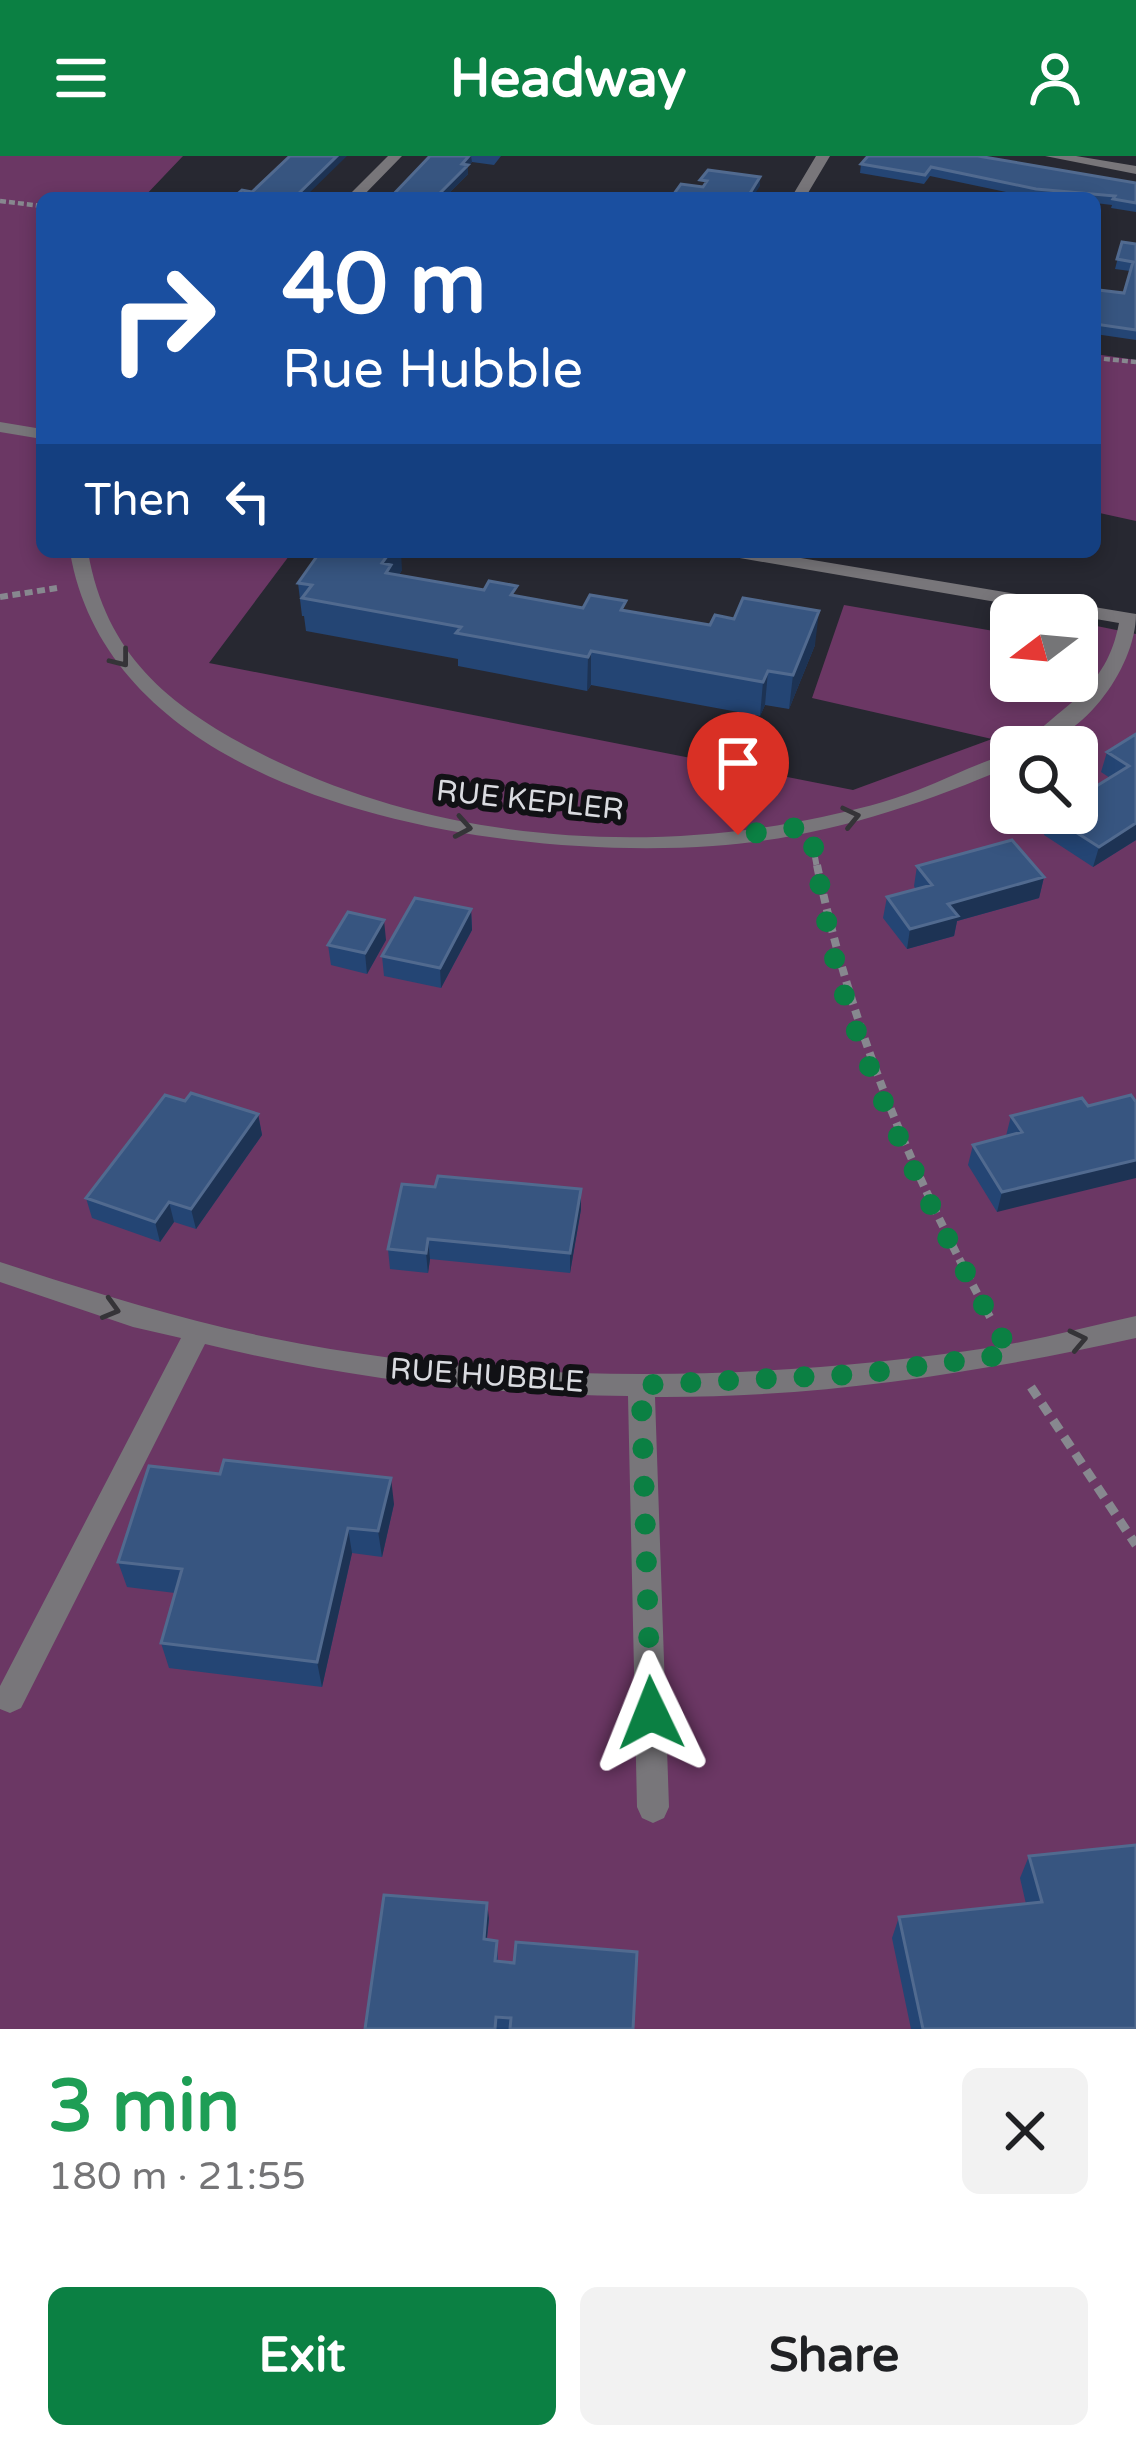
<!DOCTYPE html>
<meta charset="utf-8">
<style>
body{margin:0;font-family:"Varela Round",sans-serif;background:#f2f2f2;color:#202124;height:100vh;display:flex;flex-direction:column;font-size:45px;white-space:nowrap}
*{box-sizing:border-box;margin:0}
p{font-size:39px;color:#757577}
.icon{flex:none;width:66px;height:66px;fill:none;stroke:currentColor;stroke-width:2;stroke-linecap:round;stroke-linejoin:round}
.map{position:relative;height:1873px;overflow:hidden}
.panel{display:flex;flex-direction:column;background:#fff;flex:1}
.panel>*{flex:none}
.hud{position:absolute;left:36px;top:36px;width:1065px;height:366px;border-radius:18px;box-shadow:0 6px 18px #0003;background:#1a4fa0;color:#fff;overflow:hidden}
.needle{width:78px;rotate:254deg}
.buttons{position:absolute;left:990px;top:438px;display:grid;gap:24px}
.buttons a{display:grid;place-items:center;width:108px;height:108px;border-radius:18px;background:#fff;box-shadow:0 6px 18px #0003;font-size:60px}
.pin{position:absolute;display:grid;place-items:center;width:102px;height:102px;color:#fff;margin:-123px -51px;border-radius:50% 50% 50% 0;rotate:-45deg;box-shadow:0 0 12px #0007}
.pin .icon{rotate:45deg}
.me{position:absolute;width:132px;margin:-66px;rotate:358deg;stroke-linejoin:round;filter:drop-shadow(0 0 9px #0008)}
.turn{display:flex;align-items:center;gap:42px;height:252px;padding:0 48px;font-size:54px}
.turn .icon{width:156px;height:156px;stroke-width:2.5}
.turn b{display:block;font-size:84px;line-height:102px}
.then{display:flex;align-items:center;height:114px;padding:0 48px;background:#0003;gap:24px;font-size:45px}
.round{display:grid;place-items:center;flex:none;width:126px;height:126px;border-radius:18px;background:#f2f2f2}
.headline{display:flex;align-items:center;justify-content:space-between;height:204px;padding:0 48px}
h1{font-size:72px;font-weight:700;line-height:90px;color:#1e9e55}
.primary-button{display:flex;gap:24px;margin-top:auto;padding:24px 48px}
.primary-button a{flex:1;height:138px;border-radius:18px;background:#0b8043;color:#fff;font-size:48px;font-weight:700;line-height:138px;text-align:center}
.primary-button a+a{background:#f2f2f2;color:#202124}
header{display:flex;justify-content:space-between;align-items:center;height:156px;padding:0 48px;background:#0b8043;color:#fff;font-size:54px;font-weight:700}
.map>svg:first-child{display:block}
.forest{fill:#6b3764;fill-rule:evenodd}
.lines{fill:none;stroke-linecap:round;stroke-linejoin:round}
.path-far3{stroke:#87888f;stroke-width:4.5;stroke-dasharray:6 3;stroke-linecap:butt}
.path-far2{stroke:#87888f;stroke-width:6;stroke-dasharray:8 4.5;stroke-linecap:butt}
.path-far1{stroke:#87888f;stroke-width:8;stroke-dasharray:9 6;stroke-linecap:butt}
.path{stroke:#87888f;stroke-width:9;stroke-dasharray:12 8;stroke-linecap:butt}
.street{fill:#78767a;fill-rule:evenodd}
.wall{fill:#244574}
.shaded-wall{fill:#1d3354}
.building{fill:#375580;stroke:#516a8f;stroke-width:3}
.oneway{stroke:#353438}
.route{stroke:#0b8043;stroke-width:21;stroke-dasharray:0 37.8}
.labels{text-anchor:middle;stroke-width:12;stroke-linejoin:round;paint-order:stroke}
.street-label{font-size:30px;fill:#dadbe0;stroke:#111115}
</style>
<header><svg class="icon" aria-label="menu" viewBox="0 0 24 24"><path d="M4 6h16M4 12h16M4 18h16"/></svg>Headway<svg class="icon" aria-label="person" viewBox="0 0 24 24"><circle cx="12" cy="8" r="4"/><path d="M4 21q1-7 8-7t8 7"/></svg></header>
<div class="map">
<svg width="1136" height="1873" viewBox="0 0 1136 1873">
<rect width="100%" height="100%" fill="#272831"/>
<!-- forest -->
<path class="forest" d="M 0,0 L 183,0 L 143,42 L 42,42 L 42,396 L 292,396 L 209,507 L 853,634 L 992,583 L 812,542 L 844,449 L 1011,478 L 1011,525 L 1077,525 L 1077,466 L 1136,478 L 1136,1873 L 0,1873 ZM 1011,591 L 1077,591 L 1077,657 L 1011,657 Z
M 1095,198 L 1136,204 L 1136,365 L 1095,356 Z"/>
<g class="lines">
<!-- path-far3 -->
<path class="path-far3" d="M 0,45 L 42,50
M 1095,202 L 1136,206"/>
<!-- path-far2 -->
<path class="path-far2" d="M 0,441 L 57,432
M 815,701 L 817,712"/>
<!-- path-far1 -->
<path class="path-far1" d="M 817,709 C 850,870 911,1017 990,1161"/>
<!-- path -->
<path class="path" d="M 1031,1231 L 1136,1389"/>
<!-- street -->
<path class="street" d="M 388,0 L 402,0 L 361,42 L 346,42 Z
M 816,0 L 830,0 L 805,42 L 791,42 Z
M 1045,0 L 1076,0 L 1136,10 L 1136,18 Z
M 0,266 L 42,273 L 42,283 L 0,276 Z
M 70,396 L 88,396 C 106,498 167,549 256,595 C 426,683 635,701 822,661 C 854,654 888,646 918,634 C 949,622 979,606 1011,597 L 1011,610 C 916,651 817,683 713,690 C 503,705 113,650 70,396 Z
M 725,396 L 765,396 L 1136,458 C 1136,513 1078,591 1022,591 C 1064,546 1106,535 1119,467 L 734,401 Z
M 0,1106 C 89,1135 178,1163 271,1182 C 508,1230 755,1227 994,1191 C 1042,1183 1089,1170 1136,1160 L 1136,1182 C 977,1217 819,1242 655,1241 L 669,1651 L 664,1662 L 653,1667 L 642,1662 L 637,1651 L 628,1240 C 485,1239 343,1222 205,1188 L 21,1552 L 10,1557 L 0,1553 L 0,1530 L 181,1182 L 133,1171 L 0,1126 Z"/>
</g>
<!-- wall -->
<path class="wall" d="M 430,0 L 501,0 L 494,9 L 472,6 L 468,10 L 468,18 L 444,42 L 390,42 Z
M 868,0 L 1136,27 L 1136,56 L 1111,52 L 1112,49 L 1095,47 L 1095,42 L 1034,42 L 930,20 L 924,28 L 860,17 L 861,8 Z
M 1122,86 L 1136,88 L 1136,184 L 1095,178 L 1095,145 L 1124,137 L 1130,115 L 1115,113 Z
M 402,414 L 399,419 L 583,452 L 626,455 L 815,489 L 789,553 L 765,549 L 760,560 L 591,529 L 587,535 L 458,510 L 458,503 L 306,475 L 304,460 L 302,460 L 298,427 Z
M 1136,578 L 1136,684 L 1093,711 L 1044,679 L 1049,659 L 1110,622 L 1101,616 L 1107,596 Z
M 917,710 L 1044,721 L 1039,742 L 957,765 L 954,780 L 907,793 L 883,762 L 887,741 L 916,734 L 914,730 Z
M 471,753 L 472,774 L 441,832 L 384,820 L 382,800 Z
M 386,784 L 367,818 L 331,809 L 328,789 Z
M 185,945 L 258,958 L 262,979 L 196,1073 L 174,1066 L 160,1086 L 92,1062 L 86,1042 Z
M 1088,950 L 997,1056 L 968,1009 L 973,989 L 1006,980 L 1011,960 Z
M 402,1028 L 581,1053 L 570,1117 L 430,1103 L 428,1117 L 390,1113 L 388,1093 Z
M 394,1348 L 382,1401 L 352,1397 L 322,1531 L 169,1512 L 161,1487 L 175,1437 L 127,1431 L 118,1406 Z
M 1136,1689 L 1136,1873 L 911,1873 L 892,1782 L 899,1761 L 1026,1748 L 1020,1722 L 1029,1700 Z
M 489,1762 L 487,1783 L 497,1785 L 498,1805 L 633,1873 L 365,1873 Z"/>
<!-- shaded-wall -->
<path class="shaded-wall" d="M 337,0 L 347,0 L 304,42 L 294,42 Z
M 469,0 L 471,0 L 472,6 L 468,10 L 468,18 L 444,42 L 435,42 Z
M 760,21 L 760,30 L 752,42 L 747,42 Z
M 390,396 L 401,396 L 402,414 L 393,428 L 382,407 Z
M 819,455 L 815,489 L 789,553 L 793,519 Z
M 591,495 L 591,529 L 587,535 L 588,501 Z
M 768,515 L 765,549 L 760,560 L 763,526 Z
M 1136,667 L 1136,684 L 1093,711 L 1099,691 Z
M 1044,721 L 1039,742 L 957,765 L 954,780 L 907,793 L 910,773 L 948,748 Z
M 471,753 L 472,774 L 441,832 L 440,812 Z
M 384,764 L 386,784 L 367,818 L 365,797 Z
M 258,958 L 262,979 L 196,1073 L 191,1053 Z
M 1136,1004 L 1136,1022 L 997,1056 L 1002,1036 Z
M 581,1033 L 581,1053 L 570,1117 L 570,1097 Z
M 169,1046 L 174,1066 L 160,1086 L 155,1066 Z
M 428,1083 L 430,1103 L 428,1117 L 426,1097 Z
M 391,1322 L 394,1348 L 382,1401 L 378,1375 Z
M 348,1372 L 352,1397 L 322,1531 L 317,1506 Z
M 487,1747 L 489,1762 L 485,1798 L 484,1783 Z"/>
<!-- building -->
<path class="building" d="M 290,0 L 337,0 L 294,42 L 233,42 L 242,34 L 252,36 Z
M 430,0 L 469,0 L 462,8 L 468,9 L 435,42 L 390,42 Z
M 868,0 L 978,0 L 1136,27 L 1136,47 L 1113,43 L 1115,40 L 1036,33 L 931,11 L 925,19 L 861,8 Z
M 708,14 L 760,21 L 747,42 L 671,42 L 681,28 L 703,31 L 707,25 L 700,24 Z
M 1122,86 L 1136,88 L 1136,174 L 1095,168 L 1095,145 L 1098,134 L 1124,137 L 1133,106 L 1117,103 Z
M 320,396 L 390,396 L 382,407 L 391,409 L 386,417 L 484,434 L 489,425 L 517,430 L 511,439 L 583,452 L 590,439 L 626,445 L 621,454 L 710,469 L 715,459 L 734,463 L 743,442 L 819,455 L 793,519 L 768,515 L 763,526 L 591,495 L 588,501 L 456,477 L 461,471 L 302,442 L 312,429 L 298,427 Z
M 1136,578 L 1136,667 L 1099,691 L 1049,659 L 1052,657 L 1077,657 L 1077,642 L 1129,610 L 1107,596 Z
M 1012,684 L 1044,721 L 948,748 L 958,760 L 910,773 L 887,741 L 932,729 L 917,710 Z
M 415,742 L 471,753 L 440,812 L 382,800 Z
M 348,756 L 384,764 L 365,797 L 328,789 Z
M 191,937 L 258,958 L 191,1053 L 169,1046 L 155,1066 L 86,1042 L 165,939 L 185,945 Z
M 1131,939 L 1136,946 L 1136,1004 L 1002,1036 L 973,989 L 1022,976 L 1011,960 L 1082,942 L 1088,950 Z
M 438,1020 L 581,1033 L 570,1097 L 428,1083 L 426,1097 L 388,1093 L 402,1028 L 435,1031 Z
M 224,1304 L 391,1322 L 378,1375 L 348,1372 L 317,1506 L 161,1487 L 182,1413 L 118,1406 L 149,1310 L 220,1318 Z
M 1136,1689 L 1136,1872 L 923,1873 L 899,1761 L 1042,1746 L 1029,1700 Z
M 384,1739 L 487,1747 L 484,1783 L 497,1785 L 495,1805 L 514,1807 L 516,1786 L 637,1796 L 633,1873 L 510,1873 L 511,1862 L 496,1861 L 495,1873 L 365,1873 Z"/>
<!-- one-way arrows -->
<defs><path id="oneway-chevron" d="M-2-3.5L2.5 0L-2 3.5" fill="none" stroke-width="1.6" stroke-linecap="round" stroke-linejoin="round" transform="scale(3)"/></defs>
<g class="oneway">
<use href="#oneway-chevron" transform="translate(121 503) rotate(52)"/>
<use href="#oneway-chevron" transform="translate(851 661) rotate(-13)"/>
<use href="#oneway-chevron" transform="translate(463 671) rotate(10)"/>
<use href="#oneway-chevron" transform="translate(111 1153) rotate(16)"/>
<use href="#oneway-chevron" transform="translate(1078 1184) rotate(-12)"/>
</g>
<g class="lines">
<!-- route -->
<path class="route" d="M 651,1557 L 641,1229 L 861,1218 L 1011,1198 C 946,1084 885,967 845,841 C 828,786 820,727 810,670 L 738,679"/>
</g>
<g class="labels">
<!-- street labels -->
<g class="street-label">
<text transform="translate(530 644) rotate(6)" y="10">RUE KEPLER</text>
<text transform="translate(487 1219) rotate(4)" y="10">RUE HUBBLE</text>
</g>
</g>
</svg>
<div class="buttons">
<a><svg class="needle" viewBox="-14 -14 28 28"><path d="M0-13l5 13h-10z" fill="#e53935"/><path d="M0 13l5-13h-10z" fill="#757577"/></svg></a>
<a><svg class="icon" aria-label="search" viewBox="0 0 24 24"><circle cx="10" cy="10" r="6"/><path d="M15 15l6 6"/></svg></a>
</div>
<div class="pin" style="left:738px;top:679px;background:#d93025"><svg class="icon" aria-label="arrive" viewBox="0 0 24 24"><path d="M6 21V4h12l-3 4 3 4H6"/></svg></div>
<svg class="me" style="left:651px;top:1557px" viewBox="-20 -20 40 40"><path d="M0-17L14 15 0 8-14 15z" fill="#0b8043" stroke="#fff" stroke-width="4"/></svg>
<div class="hud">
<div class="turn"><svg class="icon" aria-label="right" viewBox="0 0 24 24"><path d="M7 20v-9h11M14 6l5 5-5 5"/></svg><div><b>40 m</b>Rue Hubble</div></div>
<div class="then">Then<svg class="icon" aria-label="left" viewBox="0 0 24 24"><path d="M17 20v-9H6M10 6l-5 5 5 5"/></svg></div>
</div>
</div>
<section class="panel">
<div class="headline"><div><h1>3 min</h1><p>180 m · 21:55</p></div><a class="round"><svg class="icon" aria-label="close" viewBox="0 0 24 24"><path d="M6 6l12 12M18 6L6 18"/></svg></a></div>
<div class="primary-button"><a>Exit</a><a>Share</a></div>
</section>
